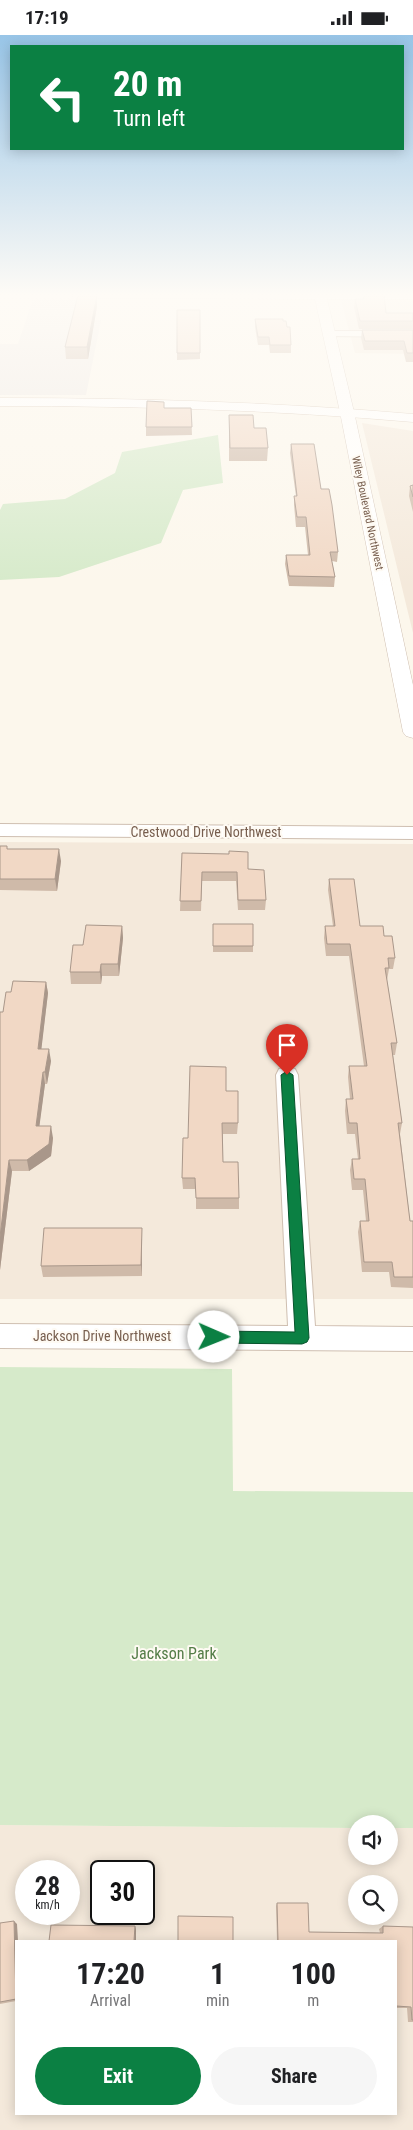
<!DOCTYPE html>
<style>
body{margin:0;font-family:"Roboto Condensed",sans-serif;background:#f6f6f6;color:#202124;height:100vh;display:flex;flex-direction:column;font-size:19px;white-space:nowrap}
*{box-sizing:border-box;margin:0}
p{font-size:16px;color:#757577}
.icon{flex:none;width:28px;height:28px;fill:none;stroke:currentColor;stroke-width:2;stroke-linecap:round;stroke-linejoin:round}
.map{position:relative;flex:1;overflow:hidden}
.side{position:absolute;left:15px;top:1905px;width:382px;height:175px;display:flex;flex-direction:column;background:#fff;border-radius:0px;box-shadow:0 2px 12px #0003}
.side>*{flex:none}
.hud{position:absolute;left:10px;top:10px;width:394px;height:105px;border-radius:0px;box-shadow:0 2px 12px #0003;background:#0b8043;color:#fff;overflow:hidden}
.fabs{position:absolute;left:348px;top:1780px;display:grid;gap:10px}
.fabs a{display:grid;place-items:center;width:50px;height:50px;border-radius:50%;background:#fff;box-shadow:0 2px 12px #0003;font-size:25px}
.speed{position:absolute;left:15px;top:1825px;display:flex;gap:10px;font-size:25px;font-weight:700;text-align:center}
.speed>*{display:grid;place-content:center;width:65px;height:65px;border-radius:50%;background:#fff;box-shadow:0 2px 12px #0003;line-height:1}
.speed small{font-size:12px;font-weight:400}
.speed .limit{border:2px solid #111;border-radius:8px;background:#fff;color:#111}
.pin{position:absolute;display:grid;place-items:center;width:42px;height:42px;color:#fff;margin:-51px -21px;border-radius:50% 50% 50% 0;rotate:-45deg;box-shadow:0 0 5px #0007}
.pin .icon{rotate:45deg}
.me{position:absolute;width:55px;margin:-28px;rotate:91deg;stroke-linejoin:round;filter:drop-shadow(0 0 4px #0008)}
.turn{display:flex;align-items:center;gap:18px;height:105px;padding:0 20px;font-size:22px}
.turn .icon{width:65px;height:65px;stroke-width:2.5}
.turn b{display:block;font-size:35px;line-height:42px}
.eta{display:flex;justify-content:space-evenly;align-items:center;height:85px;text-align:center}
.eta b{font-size:30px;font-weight:700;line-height:35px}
.primary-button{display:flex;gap:10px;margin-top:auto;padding:10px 20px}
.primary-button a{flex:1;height:58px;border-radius:30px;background:#0b8043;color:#fff;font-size:20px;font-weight:700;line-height:58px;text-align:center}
.primary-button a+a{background:#f6f6f6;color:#202124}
.status{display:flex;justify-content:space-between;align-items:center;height:35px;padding:0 25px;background:#fff;direction:ltr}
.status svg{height:14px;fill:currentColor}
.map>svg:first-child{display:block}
.residential{fill:#f4e9db;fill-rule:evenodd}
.industrial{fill:#eee9e4}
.green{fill:#d6eaca}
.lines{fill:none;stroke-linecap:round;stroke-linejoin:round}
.minor-casing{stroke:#cfbfb1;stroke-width:2}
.tertiary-casing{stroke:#cfbfb1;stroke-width:1}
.secondary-casing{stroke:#d2c0af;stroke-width:1}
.minor{fill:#fff;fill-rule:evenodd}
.tertiary{fill:#fff;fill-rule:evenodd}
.secondary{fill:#fff;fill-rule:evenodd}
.wall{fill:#cfbaa9}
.shaded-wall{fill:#a9978a}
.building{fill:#f1d8c5;stroke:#a9978a}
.route{fill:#0b8043;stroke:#07532c}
.labels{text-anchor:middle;stroke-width:4;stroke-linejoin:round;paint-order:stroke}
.far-street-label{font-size:11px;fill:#785f4f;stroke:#fefaf3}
.street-label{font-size:14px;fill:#785f4f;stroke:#fefaf3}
.near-park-label{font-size:16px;fill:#547d47;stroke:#fefaf3}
</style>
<div class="status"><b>17:19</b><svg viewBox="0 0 49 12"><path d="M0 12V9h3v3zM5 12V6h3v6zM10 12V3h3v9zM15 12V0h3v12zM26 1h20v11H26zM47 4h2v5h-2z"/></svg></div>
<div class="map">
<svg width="413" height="2095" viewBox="0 0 413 2095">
<rect width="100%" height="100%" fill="#fcf7ec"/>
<!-- residential -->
<path class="residential" d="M 341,265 L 413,266 L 413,319 L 355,318 Z
M 362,388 L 413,396 L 413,598 Z
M 0,807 L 413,809 L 413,1264 L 0,1264 Z
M 0,1790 L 356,1793 L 356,1821 L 389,1821 L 389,1793 L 413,1793 L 413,2095 L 0,2095 ZM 26,1836 L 69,1836 L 69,1879 L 26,1879 ZM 101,1836 L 144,1836 L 144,1879 L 101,1879 ZM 356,1849 L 389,1849 L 389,1881 L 356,1881 ZM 16,1906 L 396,1906 L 396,2079 L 16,2079 Z"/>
<!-- industrial -->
<path class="industrial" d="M 33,264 L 81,264 L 76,285 L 101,285 L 86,360 L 0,360 L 0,309 L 18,309 Z"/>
<!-- green -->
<path class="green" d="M 218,400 L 223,448 L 183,455 L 161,508 L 59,542 L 0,545 L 0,475 L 3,469 L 65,464 L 115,438 L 122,417 Z
M 0,1332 L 232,1334 L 233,1456 L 413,1457 L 413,1793 L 389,1793 L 389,1789 L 356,1789 L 356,1793 L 0,1790 Z"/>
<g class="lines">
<!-- minor casing -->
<g class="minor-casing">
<path id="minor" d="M 330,296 L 413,296 L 413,302 L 327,301 L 325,299 Z
M 0,789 L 413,792 L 413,804 L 0,801 Z
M 287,1032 L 295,1034 L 298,1040 L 315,1291 L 413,1292 L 413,1316 L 0,1313 L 0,1289 L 288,1291 L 276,1040 L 279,1034 Z"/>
</g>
<!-- tertiary casing -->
<g class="tertiary-casing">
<path id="tertiary" d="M 70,260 L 413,260 L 413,264 L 327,264 L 354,377 L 413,650 L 413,703 L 406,701 L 403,697 L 340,377 L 315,264 L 76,263 Z"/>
</g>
<!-- secondary casing -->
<g class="secondary-casing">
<path id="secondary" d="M 0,363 C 138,363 275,367 413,379 L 413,387 C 275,375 138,371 0,371 Z"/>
</g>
<!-- minor -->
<use href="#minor" class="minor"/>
<!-- tertiary -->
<use href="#tertiary" class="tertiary"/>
<!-- secondary -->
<use href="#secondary" class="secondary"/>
</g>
<!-- wall -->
<path class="wall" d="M 97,260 L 97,271 L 88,324 L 66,324 L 65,312 Z
M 364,260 L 386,278 L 413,278 L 413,294 L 359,294 L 354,272 L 355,264 L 363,264 Z
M 177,275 L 200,275 L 200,324 L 177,325 Z
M 255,284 L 283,286 L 287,292 L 291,310 L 291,318 L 270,318 L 269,310 L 258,310 L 255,292 Z
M 362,295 L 413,295 L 413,327 L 406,327 L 403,315 L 364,315 L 361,303 Z
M 191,373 L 192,400 L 146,401 L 146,392 Z
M 229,380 L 254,393 L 268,413 L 267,426 L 229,426 Z
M 291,409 L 321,454 L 338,517 L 337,527 L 332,526 L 335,542 L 334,552 L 289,551 L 285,529 L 286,520 L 308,520 L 305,492 L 296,492 L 294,470 L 294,461 L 296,461 L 290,418 Z
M 413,450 L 413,477 L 409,461 L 410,451 Z
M 0,811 L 8,814 L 61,826 L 57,856 L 0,855 Z
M 182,818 L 248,834 L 266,865 L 265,875 L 238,875 L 236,846 L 202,846 L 201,876 L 180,876 Z
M 329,844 L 360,891 L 384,901 L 395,923 L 393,934 L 389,934 L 387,945 L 397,1008 L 395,1020 L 393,1020 L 402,1088 L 400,1099 L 410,1186 L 413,1186 L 413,1253 L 391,1252 L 389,1237 L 362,1237 L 358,1197 L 360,1186 L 366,1186 L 363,1155 L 352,1155 L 350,1135 L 352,1124 L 358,1124 L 355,1099 L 347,1099 L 345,1076 L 346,1064 L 350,1064 L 348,1042 L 349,1031 L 364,1031 L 349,921 L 326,921 L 324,903 L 325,891 L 333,891 L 328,855 Z
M 213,889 L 253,911 L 253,917 L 213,917 Z
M 122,891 L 123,903 L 119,941 L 102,941 L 101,949 L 71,949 L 70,937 L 83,910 Z
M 46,947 L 48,958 L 41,1014 L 51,1026 L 47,1049 L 45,1049 L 39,1091 L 53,1103 L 51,1121 L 29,1136 L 12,1136 L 0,1235 L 3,977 L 11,957 Z
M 226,1056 L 238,1088 L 237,1099 L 223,1099 L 223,1127 L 239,1163 L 239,1174 L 196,1174 L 196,1154 L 183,1154 L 182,1143 L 188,1103 Z
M 142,1204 L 142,1241 L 43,1242 L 41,1231 Z
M 277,1868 L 309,1897 L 380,1898 L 379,1894 L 383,1891 L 413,1892 L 413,1987 L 408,1987 L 407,1973 L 396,1973 L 396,1906 L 277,1906 L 276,1871 Z
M 0,1888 L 17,1889 L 16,1906 L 16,1966 L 0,1969 Z"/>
<!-- shaded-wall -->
<path class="shaded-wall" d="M 97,260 L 97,271 L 88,324 L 87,312 Z
M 59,814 L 61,826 L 57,856 L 55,844 Z
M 122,891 L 123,903 L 119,941 L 118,929 Z
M 101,929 L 102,941 L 101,949 L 100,937 Z
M 46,947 L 48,958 L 40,1026 L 38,1014 Z
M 49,1014 L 51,1026 L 47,1049 L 45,1037 Z
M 43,1037 L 45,1049 L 38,1102 L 36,1091 Z
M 51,1091 L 53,1103 L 51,1121 L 29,1136 L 27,1125 Z
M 9,1125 L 12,1136 L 0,1235 L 0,1202 Z
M 142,1193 L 142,1241 L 141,1230 Z
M 14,1886 L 17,1889 L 18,1906 L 16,1906 L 16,1960 Z
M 135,1891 L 136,1894 L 136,1906 L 134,1906 Z"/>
<!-- building -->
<path class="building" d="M 78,260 L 97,260 L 87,312 L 65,312 Z
M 364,260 L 384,260 L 386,278 L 413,278 L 413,286 L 360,286 L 355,264 L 364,264 Z
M 177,275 L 200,275 L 200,318 L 177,318 Z
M 255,284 L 283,284 L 283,286 L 286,286 L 287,292 L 290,292 L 291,310 L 270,310 L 269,302 L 258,302 Z
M 362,295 L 413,295 L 413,318 L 407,318 L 404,306 L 365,306 Z
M 147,366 L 164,367 L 164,373 L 191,373 L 192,392 L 146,392 Z
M 229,380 L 253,380 L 254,393 L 266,393 L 268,413 L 230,413 Z
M 291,409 L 314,409 L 321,454 L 329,454 L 332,470 L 338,517 L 330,517 L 335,542 L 289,541 L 286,520 L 310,520 L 306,482 L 297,482 L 294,461 L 297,461 Z
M 413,450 L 413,462 L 410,451 Z
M 0,811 L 7,811 L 7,814 L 59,814 L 55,844 L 0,844 Z
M 229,816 L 248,817 L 248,834 L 264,835 L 266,865 L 238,865 L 237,837 L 202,837 L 201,866 L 180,866 L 182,818 L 229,819 Z
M 329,844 L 354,844 L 360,891 L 383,891 L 384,901 L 392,901 L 395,923 L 388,923 L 389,933 L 385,933 L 397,1008 L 391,1008 L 402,1088 L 398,1088 L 410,1186 L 413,1186 L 413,1242 L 394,1242 L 392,1227 L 364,1227 L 360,1186 L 369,1186 L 365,1144 L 354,1144 L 352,1124 L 360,1124 L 357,1088 L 349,1088 L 346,1064 L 353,1064 L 349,1031 L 367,1031 L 350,909 L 327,909 L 325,891 L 335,891 Z
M 213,889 L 253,889 L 253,911 L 213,911 Z
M 86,890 L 122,891 L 118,929 L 101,929 L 100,937 L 70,937 L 73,910 L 83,910 Z
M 13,946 L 46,947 L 38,1014 L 49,1014 L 45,1037 L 43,1037 L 36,1091 L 51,1091 L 49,1109 L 27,1125 L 9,1125 L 0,1202 L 0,977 L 3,977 L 6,957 L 11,957 Z
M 190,1031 L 226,1032 L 226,1056 L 238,1056 L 238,1088 L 222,1088 L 223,1127 L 238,1127 L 239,1163 L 196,1163 L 195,1143 L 182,1143 L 183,1103 L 188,1103 Z
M 44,1193 L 142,1193 L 141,1230 L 41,1231 Z
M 277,1868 L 308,1868 L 309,1897 L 383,1898 L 383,1891 L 413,1892 L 413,1985 L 412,1985 L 411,1972 L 396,1971 L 396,1906 L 278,1906 Z
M 178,1881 L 233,1882 L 233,1906 L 178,1906 Z
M 14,1886 L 16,1964 L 0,1967 L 0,1888 Z
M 51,1890 L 135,1891 L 134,1906 L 49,1906 Z"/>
<!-- sky -->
<linearGradient id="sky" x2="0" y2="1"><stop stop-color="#98c5e7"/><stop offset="0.47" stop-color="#fefbf6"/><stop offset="1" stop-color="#fefbf6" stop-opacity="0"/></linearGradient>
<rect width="413" height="553" fill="url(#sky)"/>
<!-- route -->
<path class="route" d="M 287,1036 L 293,1040 L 309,1303 L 307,1307 L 302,1309 L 214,1308 L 209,1307 L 207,1302 L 209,1298 L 214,1296 L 295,1297 L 281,1040 Z"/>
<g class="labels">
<!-- far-street labels -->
<g class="far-street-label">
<text transform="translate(368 478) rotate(78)" y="4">Wiley Boulevard Northwest</text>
</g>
<!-- street labels -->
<g class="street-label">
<text x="206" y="802">Crestwood Drive Northwest</text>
<text x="102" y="1306">Jackson Drive Northwest</text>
</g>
<!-- near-park labels -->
<g class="near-park-label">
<text x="174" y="1624">Jackson Park</text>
</g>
</g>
</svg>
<div class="fabs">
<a><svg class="icon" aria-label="sound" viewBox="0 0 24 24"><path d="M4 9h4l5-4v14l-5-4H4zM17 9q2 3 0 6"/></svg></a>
<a><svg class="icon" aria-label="search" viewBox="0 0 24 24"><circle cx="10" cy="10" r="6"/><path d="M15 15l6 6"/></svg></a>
</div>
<div class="speed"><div>28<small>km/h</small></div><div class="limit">30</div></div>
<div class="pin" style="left:287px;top:1040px;background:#d93025"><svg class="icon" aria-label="arrive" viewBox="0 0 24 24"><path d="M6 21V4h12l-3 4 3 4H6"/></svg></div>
<svg class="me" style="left:214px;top:1302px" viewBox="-20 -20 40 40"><circle r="19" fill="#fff"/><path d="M0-13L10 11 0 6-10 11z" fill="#0b8043"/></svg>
<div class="hud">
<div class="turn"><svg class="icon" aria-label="left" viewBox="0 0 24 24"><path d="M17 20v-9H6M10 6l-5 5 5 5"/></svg><div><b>20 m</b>Turn left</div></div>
</div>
<section class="side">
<div class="eta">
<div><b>17:20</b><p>Arrival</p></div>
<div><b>1</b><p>min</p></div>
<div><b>100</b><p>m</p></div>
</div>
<div class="primary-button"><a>Exit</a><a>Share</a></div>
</section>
</div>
